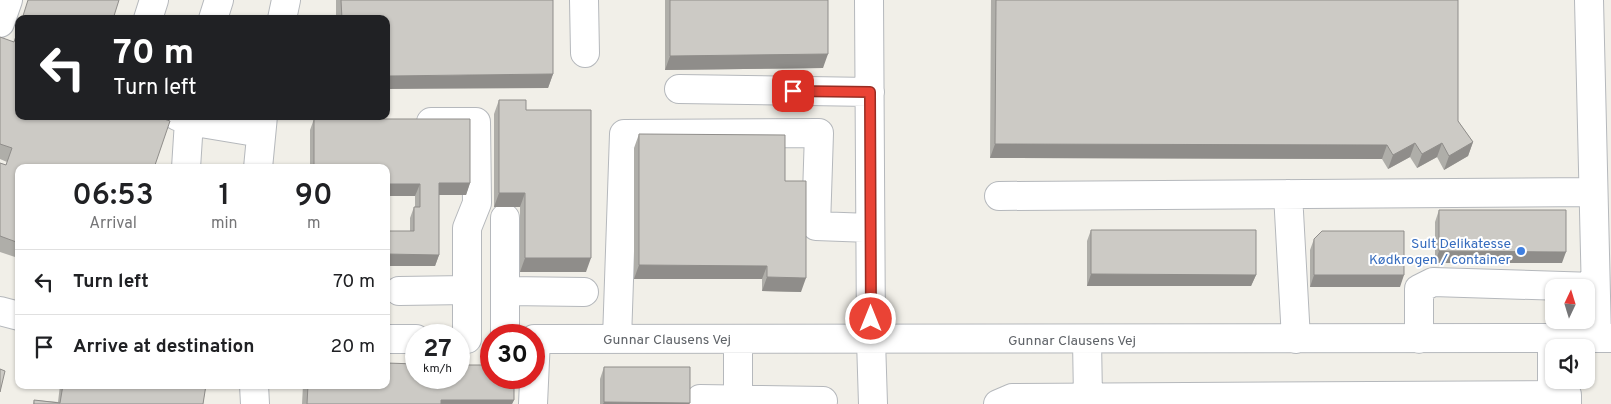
<!DOCTYPE html>
<meta charset="utf-8">
<style>
body{margin:0;font-family:Overpass,sans-serif;background:#f2f2f2;color:#202124;height:100vh;display:flex;flex-direction:column;font-size:19px;white-space:nowrap}
*{box-sizing:border-box;margin:0}
p{font-size:16px;color:#757577}
.icon{flex:none;width:28px;height:28px;fill:none;stroke:currentColor;stroke-width:2;stroke-linecap:round;stroke-linejoin:round}
.map{position:relative;flex:1;overflow:hidden}
.sheet{position:absolute;left:15px;top:164px;width:375px;height:225px;display:flex;flex-direction:column;background:#fff;border-radius:10px;box-shadow:0 1px 4px #0004}
.sheet>*{flex:none}
.guide{position:absolute;left:15px;top:15px;width:375px;height:105px;border-radius:10px;box-shadow:0 1px 4px #0004;background:#202124;color:#fff;overflow:hidden}
.needle{width:32px;rotate:4deg}
.controls{position:absolute;left:1545px;top:279px;display:grid;gap:10px}
.controls a{display:grid;place-items:center;width:50px;height:50px;border-radius:10px;background:#fff;box-shadow:0 1px 4px #0004;font-size:25px}
.speed{position:absolute;left:405px;top:324px;display:flex;gap:10px;font-size:25px;font-weight:700;text-align:center}
.speed>*{display:grid;place-content:center;width:65px;height:65px;border-radius:50%;background:#fff;box-shadow:0 1px 4px #0004;line-height:1}
.speed small{font-size:12px;font-weight:400}
.speed .limit{border:8px solid #d22;background:#fff;color:#111}
.pin{position:absolute;display:grid;place-items:center;width:42px;height:42px;color:#fff;margin:-21px;border-radius:10px;box-shadow:0 2px 8px #0006}
.me{position:absolute;width:55px;margin:-28px;rotate:0deg;stroke-linejoin:round;filter:drop-shadow(0 0 4px #0008)}
.turn{display:flex;align-items:center;gap:18px;height:105px;padding:0 15px;font-size:22px}
.turn .icon{width:65px;height:65px;stroke-width:2.5}
.turn b{display:block;font-size:35px;line-height:42px}
.eta{display:flex;justify-content:space-evenly;align-items:center;height:85px;text-align:center}
.eta b{font-size:30px;font-weight:600;line-height:35px}
ul{padding:0;list-style:none}
li{display:flex;align-items:center;gap:15px;height:65px;padding:0 15px;border-top:1px solid #e0e0e0}
li div{flex:1}
li b{display:block;font-size:19px}
li em{font-style:normal}
.map>svg:first-child{display:block}
.lines{fill:none;stroke-linecap:round;stroke-linejoin:round}
.minor-casing{stroke:#b5b8bc;stroke-width:30}
.minor{stroke:#fff;stroke-width:28}
.wall{fill:#afaea9;fill-rule:evenodd}
.shaded-wall{fill:#8f8d8a}
.building{fill:#cccac5;stroke:#8f8d8a;fill-rule:evenodd}
.route-casing{stroke:#982c22;stroke-width:12}
.route{stroke:#ea4335;stroke-width:9}
.shop-dot{fill:#3f7fe0;stroke:#fff;stroke-width:2}
.labels{text-anchor:middle;stroke-width:4;stroke-linejoin:round;paint-order:stroke}
.shop-label{font-size:14px;fill:#366cbe;stroke:#fff;text-anchor:end}
.street-label{font-size:14px;fill:#5f6368;stroke:#fff}
</style>
<div class="map">
<svg width="1611" height="404" viewBox="0 0 1611 404">
<rect width="100%" height="100%" fill="#f1efe8"/>
<g class="lines">
<!-- minor casing -->
<g class="minor-casing">
<path id="minor" d="M 584,0 L 585,53
M 869,0 L 871,340 L 873,404
M 1589,0 L 1597,338
M 148,19 L 154,0
M 213,19 L 219,0
M 282,19 L 286,0
M 0,23 L 8,0
M 679,89 L 870,92
M 177,116 L 189,121 L 261,133
M 431,122 L 476,122 L 477,203 L 467,228 L 467,339
M 186,168 L 189,121
M 258,168 L 263,116
M 1288,194 L 1296,339
M 999,196 L 1593,192
M 399,291 L 467,290
M 505,291 L 584,292
M 0,311 L 19,316
M 505,335 L 505,218
M 386,339 L 416,339
M 534,339 L 1611,338
M 617,339 L 624,134 L 819,133 L 816,226 L 870,228
M 738,339 L 738,400
M 1419,339 L 1419,289 L 1433,282 L 1595,287
M 1087,340 L 1088,398
M 254,385 L 255,404
M 1552,395 L 1552,338
M 700,399 L 823,401
M 533,404 L 536,339
M 998,404 L 1012,398 L 1567,395 L 1567,404"/>
</g>
<!-- minor -->
<use href="#minor" class="minor"/>
</g>
<!-- wall -->
<path class="wall" d="M 336,0 L 553,0 L 553,74 L 548,88 L 386,19 L 336,19 Z
M 665,0 L 828,0 L 823,68 L 665,70 Z
M 991,0 L 1458,0 L 1458,121 L 1473,142 L 1468,156 L 1444,170 L 1437,157 L 1417,168 L 1410,157 L 1388,169 L 1382,159 L 990,158 Z
M 0,37 L 19,168 L 19,245 L 15,257 L 0,252 L 0,163 L 6,165 L 7,162 L 0,159 Z
M 499,100 L 526,110 L 586,272 L 520,272 L 520,207 L 494,207 L 494,114 Z
M 314,119 L 470,183 L 466,195 L 439,195 L 439,255 L 435,266 L 386,266 L 386,168 L 310,168 L 310,130 ZM 388,196 L 415,196 L 415,207 L 414,207 L 410,218 L 410,231 L 388,231 Z
M 639,134 L 785,181 L 801,292 L 762,291 L 762,279 L 634,279 L 634,148 Z
M 1439,210 L 1562,263 L 1435,263 L 1435,222 Z
M 1091,230 L 1256,275 L 1251,286 L 1087,286 L 1087,241 Z
M 1314,239 L 1400,287 L 1310,287 L 1310,250 Z
M 604,367 L 689,404 L 600,404 L 600,379 Z
M 60,385 L 206,385 L 203,404 L 33,404 L 34,400 L 58,402 Z
M 303,385 L 386,385 L 514,400 L 512,404 L 302,404 Z"/>
<!-- shaded-wall -->
<path class="shaded-wall" d="M 828,54 L 823,68 L 665,70 L 670,56 Z
M 553,74 L 548,88 L 386,89 L 386,76 Z
M 1473,142 L 1468,156 L 1444,170 L 1449,156 Z
M 1415,143 L 1410,157 L 1388,169 L 1393,155 Z
M 1442,143 L 1437,157 L 1417,168 L 1422,154 Z
M 995,144 L 1387,145 L 1382,159 L 990,158 Z
M 439,183 L 470,183 L 466,195 L 435,195 Z
M 388,184 L 420,184 L 415,196 L 386,196 Z
M 499,193 L 525,193 L 520,207 L 494,207 Z
M 1439,251 L 1566,252 L 1562,263 L 1435,263 Z
M 386,254 L 439,255 L 435,266 L 386,266 Z
M 525,258 L 591,258 L 586,272 L 520,272 Z
M 639,265 L 767,266 L 762,279 L 634,279 Z
M 1091,274 L 1256,275 L 1251,286 L 1087,286 Z
M 1314,275 L 1404,275 L 1400,287 L 1310,287 Z
M 767,277 L 806,278 L 801,292 L 762,291 Z
M 441,400 L 514,400 L 512,404 L 439,404 Z
M 604,402 L 690,403 L 689,404 L 603,404 Z"/>
<!-- building -->
<path class="building" d="M 28,0 L 119,0 L 113,19 L 22,19 Z
M 341,0 L 553,0 L 553,74 L 386,76 L 386,19 L 342,19 Z
M 670,0 L 828,0 L 828,54 L 670,56 Z
M 996,0 L 1458,0 L 1458,121 L 1473,142 L 1449,156 L 1442,143 L 1422,154 L 1415,143 L 1393,155 L 1387,145 L 995,144 Z
M 19,27 L 19,116 L 155,116 L 170,121 L 154,168 L 19,168 L 19,243 L 0,236 L 0,163 L 6,165 L 12,148 L 0,144 L 0,37 L 14,42 Z
M 499,100 L 526,100 L 526,110 L 591,110 L 591,258 L 525,258 L 525,193 L 499,193 Z
M 314,119 L 470,119 L 470,183 L 439,183 L 439,255 L 386,254 L 386,168 L 314,168 ZM 388,184 L 420,184 L 420,207 L 414,207 L 414,231 L 388,231 Z
M 639,134 L 785,135 L 785,181 L 806,181 L 806,278 L 767,277 L 767,266 L 639,265 Z
M 1439,210 L 1566,210 L 1566,252 L 1439,251 Z
M 1091,230 L 1256,230 L 1256,275 L 1091,274 Z
M 1322,231 L 1404,231 L 1404,275 L 1314,275 L 1314,239 Z
M 386,363 L 416,364 L 416,378 L 459,378 L 459,365 L 491,365 L 491,378 L 514,378 L 514,400 L 441,400 L 441,404 L 307,404 L 308,385 L 386,385 Z
M 604,367 L 690,367 L 690,403 L 604,402 Z
M 0,369 L 5,371 L 0,392 Z
M 63,385 L 206,385 L 203,404 L 34,404 L 34,400 L 60,403 Z"/>
<g class="lines">
<!-- route casing -->
<g class="route-casing">
<path id="route" d="M 793,91 L 870,92 L 871,319"/>
</g>
<!-- route -->
<use href="#route" class="route"/>
</g>
<!-- markers -->
<circle class="shop-dot" cx="1521" cy="251" r="5"/>
<g class="labels">
<!-- shop labels -->
<g class="shop-label">
<text x="1511" y="248">Sult Delikatesse<tspan x="1511" dy="16">Kødkrogen / container</tspan></text>
</g>
<!-- street labels -->
<g class="street-label">
<text x="667" y="344">Gunnar Clausens Vej</text>
<text x="1072" y="345">Gunnar Clausens Vej</text>
</g>
</g>
</svg>
<div class="controls">
<a><svg class="needle" viewBox="-14 -14 28 28"><path d="M0-13l5 13h-10z" fill="#e53935"/><path d="M0 13l5-13h-10z" fill="#757577"/></svg></a>
<a><svg class="icon" aria-label="sound" viewBox="0 0 24 24"><path d="M4 9h4l5-4v14l-5-4H4zM17 9q2 3 0 6"/></svg></a>
</div>
<div class="speed"><div>27<small>km/h</small></div><div class="limit">30</div></div>
<div class="pin" style="left:793px;top:91px;background:#d93025"><svg class="icon" aria-label="arrive" viewBox="0 0 24 24"><path d="M6 21V4h12l-3 4 3 4H6"/></svg></div>
<svg class="me" style="left:871px;top:319px" viewBox="-20 -20 40 40"><circle r="17" fill="#ea4335" stroke="#fff" stroke-width="3"/><path d="M0-11L8 9 0 5-8 9z" fill="#fff"/></svg>
<div class="guide">
<div class="turn"><svg class="icon" aria-label="left" viewBox="0 0 24 24"><path d="M17 20v-9H6M10 6l-5 5 5 5"/></svg><div><b>70 m</b>Turn left</div></div>
</div>
<section class="sheet">
<div class="eta">
<div><b>06:53</b><p>Arrival</p></div>
<div><b>1</b><p>min</p></div>
<div><b>90</b><p>m</p></div>
</div>
<ul>
<li><svg class="icon" aria-label="left" viewBox="0 0 24 24"><path d="M17 20v-9H6M10 6l-5 5 5 5"/></svg><div><b>Turn left</b></div><em>70 m</em></li>
<li><svg class="icon" aria-label="arrive" viewBox="0 0 24 24"><path d="M6 21V4h12l-3 4 3 4H6"/></svg><div><b>Arrive at destination</b></div><em>20 m</em></li>
</ul>
</section>
</div>
